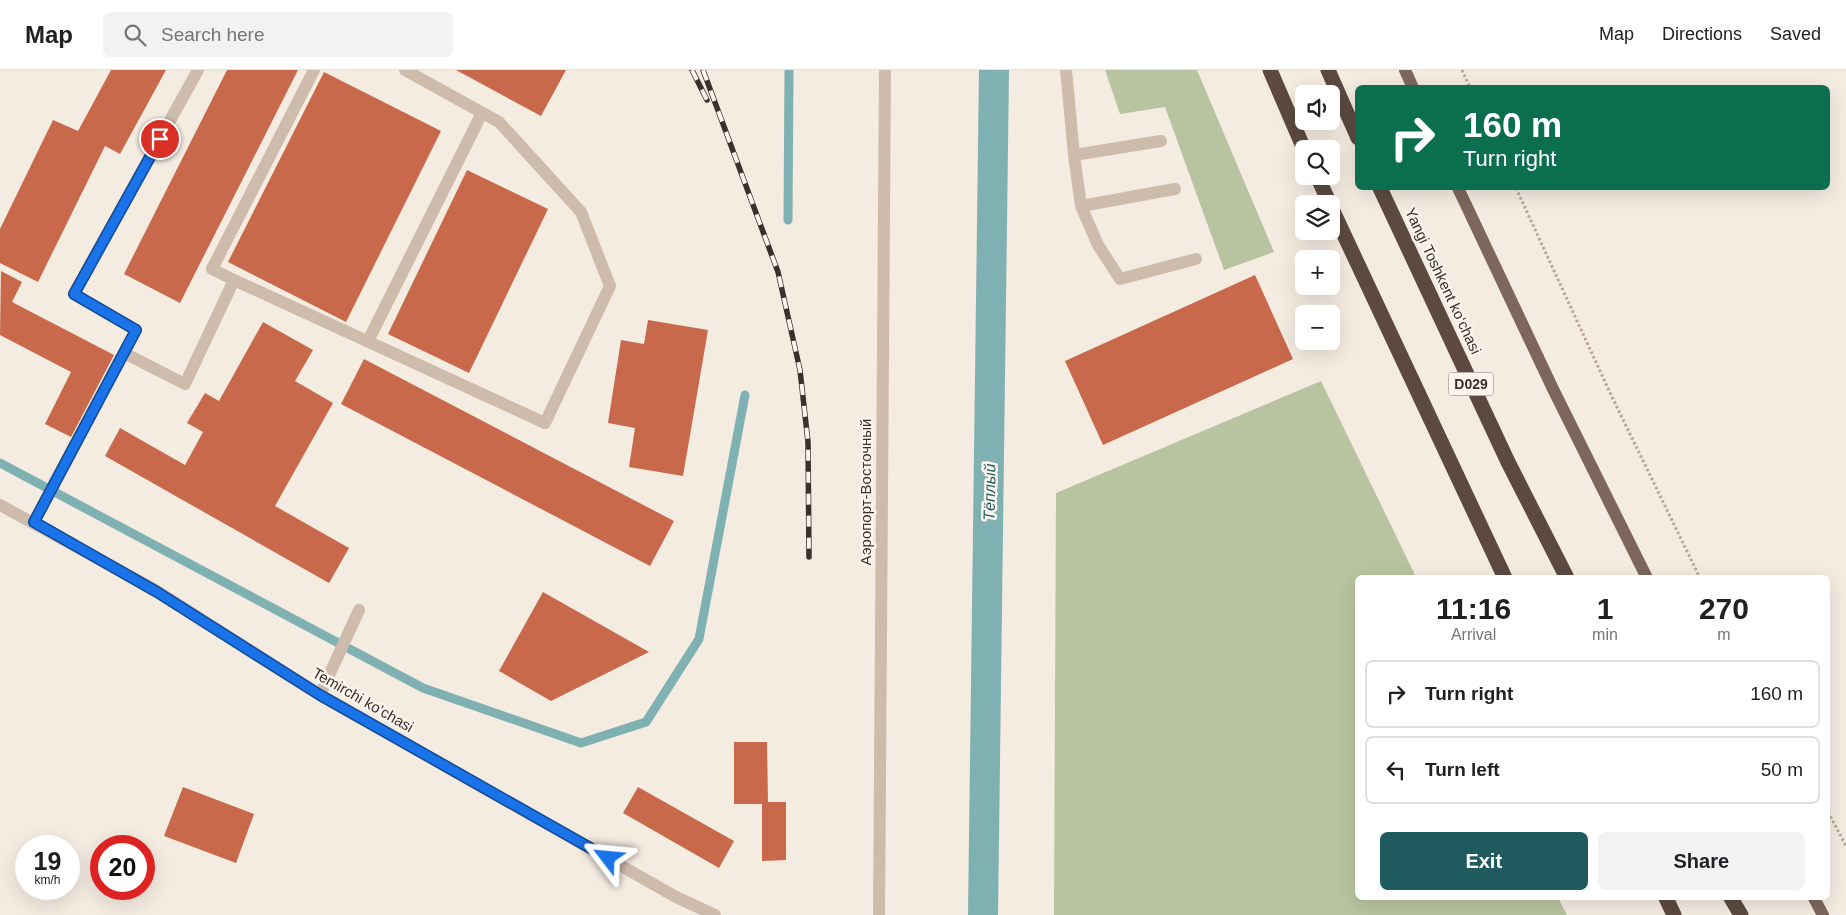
<!DOCTYPE html>
<meta charset="utf-8">
<style>
body{margin:0;font-family:Arial,sans-serif;background:#f2f2f2;color:#202124;height:100vh;display:flex;flex-direction:column;font-size:19px;white-space:nowrap}
*{box-sizing:border-box;margin:0}
p{font-size:16px;color:#757577}
.icon{flex:none;width:28px;height:28px;fill:none;stroke:currentColor;stroke-width:2;stroke-linecap:round;stroke-linejoin:round}
.map{position:relative;flex:1;overflow:hidden}
.side{position:absolute;left:1355px;top:505px;width:475px;height:325px;display:flex;flex-direction:column;background:#fff;border-radius:8px;box-shadow:0 5px 20px #0002}
.side>*{flex:none}
.banner{position:absolute;left:1355px;top:15px;width:475px;height:105px;border-radius:8px;box-shadow:0 5px 20px #0002;background:#0b6e4f;color:#fff;overflow:hidden}
.buttons{position:absolute;left:1295px;top:15px;display:grid;gap:10px}
.buttons a{display:grid;place-items:center;width:45px;height:45px;border-radius:8px;background:#fff;box-shadow:0 5px 20px #0002;font-size:25px}
.speed{position:absolute;left:15px;top:765px;display:flex;gap:10px;font-size:25px;font-weight:700;text-align:center}
.speed>*{display:grid;place-content:center;width:65px;height:65px;border-radius:50%;background:#fff;box-shadow:0 5px 20px #0002;line-height:1}
.speed small{font-size:12px;font-weight:400}
.speed .limit{border:8px solid #d22;background:#fff;color:#111}
.pin{position:absolute;display:grid;place-items:center;width:42px;height:42px;color:#fff;margin:-21px;border:2px solid #fff;border-radius:50%;box-shadow:0 1px 5px #0007}
.me{position:absolute;width:55px;margin:-28px;rotate:299deg;stroke-linejoin:round;filter:drop-shadow(0 0 4px #0008)}
.turn{display:flex;align-items:center;gap:18px;height:105px;padding:0 25px;font-size:22px}
.turn .icon{width:65px;height:65px;stroke-width:2.5}
.turn b{display:block;font-size:35px;line-height:42px}
.eta{display:flex;justify-content:space-evenly;align-items:center;height:85px;text-align:center}
.eta b{font-size:30px;font-weight:700;line-height:35px}
.action{display:flex;gap:10px;margin-top:auto;padding:10px 25px}
.action a{flex:1;height:58px;border-radius:8px;background:#1f5a5e;color:#fff;font-size:20px;font-weight:700;line-height:58px;text-align:center}
.action a+a{background:#f2f2f2;color:#202124}
ul{padding:0;list-style:none}
li{display:flex;align-items:center;gap:15px;height:68px;margin:0 10px 8px;padding:0 15px;border:2px solid #e0e0e0;border-radius:8px}
li div{flex:1}
li b{display:block;font-size:19px}
li em{font-style:normal}
header{display:flex;align-items:center;gap:30px;box-sizing:border-box;height:70px;padding:0 25px;background:#fff;border-bottom:1px solid #e0e0e0}
header strong{font-size:24px}
nav{display:flex;gap:28px;margin-inline-start:auto;font-size:18px}
.search{width:350px;height:45px;background:#f2f2f2;display:flex;align-items:center;gap:12px;box-sizing:border-box;padding:0 18px;border-radius:8px;color:#757577;font-size:19px}
.map>svg:first-child{display:block}
.green{fill:#b8c4a0}
.lines{fill:none;stroke-linecap:round;stroke-linejoin:round}
.stream{stroke:#7fb0b2;stroke-width:9}
.canal{stroke:#7fb0b2;stroke-width:30}
.building{fill:#c8694b}
.path{stroke:#b9a596;stroke-width:3;stroke-dasharray:2.5 2.5;stroke-linecap:butt}
.minor{stroke:#cdbbac;stroke-width:12}
.major{stroke:#7d675c;stroke-width:12}
.highway{stroke:#5c4a42;stroke-width:15}
.rail-casing{stroke:#3b302b;stroke-width:5.5}
.rail{stroke:#fbf5ee;stroke-width:4;stroke-dasharray:11;stroke-linecap:butt}
.route-casing{stroke:#114b97;stroke-width:12}
.route{stroke:#1a73e8;stroke-width:9}
.labels{text-anchor:middle;stroke-width:5;stroke-linejoin:round;paint-order:stroke}
.shield{fill:#fbf5ee;stroke:#756b66;stroke-width:1}
.shield-label{font-size:14px;font-weight:bold;fill:#3b302b}
.street-label{font-size:15px;fill:#3b302b;stroke:#fbf5ee}
.water-label{font-size:16px;font-style:italic;fill:#1f5a5e;stroke:#fbf5ee}
</style>
<header>
<strong>Map</strong>
<div class="search"><svg class="icon" aria-label="search" viewBox="0 0 24 24"><circle cx="10" cy="10" r="6"/><path d="M15 15l6 6"/></svg>Search here</div>
<nav><a>Map</a><a>Directions</a><a>Saved</a></nav>
</header>
<div class="map">
<svg width="1846" height="845" viewBox="0 0 1846 845">
<rect width="100%" height="100%" fill="#f4ebe1"/>
<!-- green -->
<path class="green" d="M 1105,0 L 1197,0 L 1274,182 L 1224,200 L 1165,37 L 1120,44 Z
M 1321,311 L 1416,507 L 1358,508 L 1358,828 L 1558,828 L 1567,845 L 1054,845 L 1056,423 Z"/>
<g class="lines">
<!-- stream -->
<path class="stream" d="M 788,150 L 789,0
M 0,393 L 423,618 L 581,673 L 646,652 L 699,569 L 745,325"/>
<!-- canal -->
<path class="canal" d="M 983,845 L 994,0"/>
</g>
<!-- building -->
<path class="building" d="M 111,0 L 166,0 L 120,84 L 105,76 L 38,212 L 0,193 L 0,159 L 53,50 L 78,61 Z
M 227,0 L 298,0 L 180,233 L 124,204 Z
M 456,0 L 566,0 L 541,46 Z
M 324,2 L 441,61 L 346,252 L 228,192 Z
M 467,100 L 548,139 L 469,303 L 388,264 Z
M 1,201 L 22,212 L 12,232 L 114,285 L 71,367 L 45,354 L 71,302 L 0,265 Z
M 1255,205 L 1293,289 L 1103,375 L 1065,291 Z
M 648,250 L 708,260 L 683,406 L 629,397 L 635,358 L 608,353 L 621,270 L 644,274 Z
M 263,252 L 313,280 L 295,311 L 333,333 L 275,436 L 349,478 L 329,513 L 105,386 L 120,358 L 185,395 L 203,362 L 187,353 L 205,323 L 219,331 Z
M 364,289 L 674,451 L 650,496 L 341,334 Z
M 543,522 L 649,582 L 551,631 L 499,601 Z
M 734,672 L 767,672 L 768,732 L 786,732 L 786,790 L 762,791 L 762,734 L 734,734 Z
M 183,717 L 254,744 L 236,793 L 164,766 Z
M 638,717 L 734,771 L 719,798 L 623,743 Z"/>
<g class="lines">
<!-- path -->
<path class="path" d="M 1462,0 L 1470,18
M 1516,118 L 1612,327 L 1700,508
M 1828,742 L 1846,776"/>
<!-- minor -->
<path class="minor" d="M 1066,0 L 1074,85 L 1081,136 L 1098,175 L 1120,209 L 1196,189
M 1074,85 L 1161,71
M 1081,136 L 1175,119
M 234,210 L 212,199 L 314,0
M 368,271 L 482,43
M 124,283 L 185,314 L 234,210 L 545,353 L 610,216 L 581,142 L 499,52 L 405,0
M 0,435 L 157,521 L 320,625 L 676,827 L 715,845
M 34,452 L 136,260 L 74,224 L 198,0
M 320,625 L 359,540
M 879,845 L 885,0"/>
<!-- major -->
<path class="major" d="M 1405,0 L 1413,18
M 1458,118 L 1553,319 L 1647,508
M 1814,828 L 1823,845"/>
<!-- highway -->
<path class="highway" d="M 1270,0 L 1304,79
M 1328,0 L 1358,68
M 1317,106 L 1330,134
M 1380,118 L 1508,392 L 1567,508
M 1331,137 L 1505,508
M 1666,828 L 1674,845
M 1731,828 L 1741,845"/>
<!-- rail casing -->
<g class="rail-casing">
<path id="rail" d="M 692,0 L 707,30
M 703,0 L 778,202 L 800,300 L 808,372 L 809,487"/>
</g>
<!-- rail -->
<use href="#rail" class="rail"/>
</g>
<g class="lines">
<!-- route casing -->
<g class="route-casing">
<path id="route" d="M 160,69 L 74,224 L 136,260 L 34,452 L 157,522 L 320,625 L 608,788"/>
</g>
<!-- route -->
<use href="#route" class="route"/>
</g>
<g class="labels">
<!-- shield labels -->
<rect class="shield" x="1448.5" y="302.5" width="45" height="23" rx="4"/>
<g class="shield-label">
<text x="1471" y="319">D029</text>
</g>
<!-- street labels -->
<g class="street-label">
<text transform="translate(1443 211) rotate(65)" y="5">Yangi Toshkent ko‘chasi</text>
<text transform="translate(866 422) rotate(-90)" y="5">Аэропорт-Восточный</text>
<text transform="translate(363 630) rotate(30)" y="5">Temirchi ko'chasi</text>
</g>
<!-- water labels -->
<g class="water-label">
<text transform="translate(989 422) rotate(-89)" y="6">Тёплый</text>
</g>
</g>
</svg>
<div class="buttons">
<a><svg class="icon" aria-label="sound" viewBox="0 0 24 24"><path d="M4 9h4l5-4v14l-5-4H4zM17 9q2 3 0 6"/></svg></a>
<a><svg class="icon" aria-label="search" viewBox="0 0 24 24"><circle cx="10" cy="10" r="6"/><path d="M15 15l6 6"/></svg></a>
<a><svg class="icon" aria-label="layers" viewBox="0 0 24 24"><path d="M12 4l9 5-9 5-9-5zM3 14l9 5 9-5"/></svg></a>
<a>+</a>
<a>−</a>
</div>
<div class="speed"><div>19<small>km/h</small></div><div class="limit">20</div></div>
<div class="pin" style="left:160px;top:69px;background:#d93025"><svg class="icon" aria-label="arrive" viewBox="0 0 24 24"><path d="M6 21V4h12l-3 4 3 4H6"/></svg></div>
<svg class="me" style="left:608px;top:788px" viewBox="-20 -20 40 40"><path d="M0-17L14 15 0 8-14 15z" fill="#1a73e8" stroke="#fff" stroke-width="4"/></svg>
<div class="banner">
<div class="turn"><svg class="icon" aria-label="right" viewBox="0 0 24 24"><path d="M7 20v-9h11M14 6l5 5-5 5"/></svg><div><b>160 m</b>Turn right</div></div>
</div>
<section class="side">
<div class="eta">
<div><b>11:16</b><p>Arrival</p></div>
<div><b>1</b><p>min</p></div>
<div><b>270</b><p>m</p></div>
</div>
<ul>
<li><svg class="icon" aria-label="right" viewBox="0 0 24 24"><path d="M7 20v-9h11M14 6l5 5-5 5"/></svg><div><b>Turn right</b></div><em>160 m</em></li>
<li><svg class="icon" aria-label="left" viewBox="0 0 24 24"><path d="M17 20v-9H6M10 6l-5 5 5 5"/></svg><div><b>Turn left</b></div><em>50 m</em></li>
</ul>
<div class="action"><a>Exit</a><a>Share</a></div>
</section>
</div>
